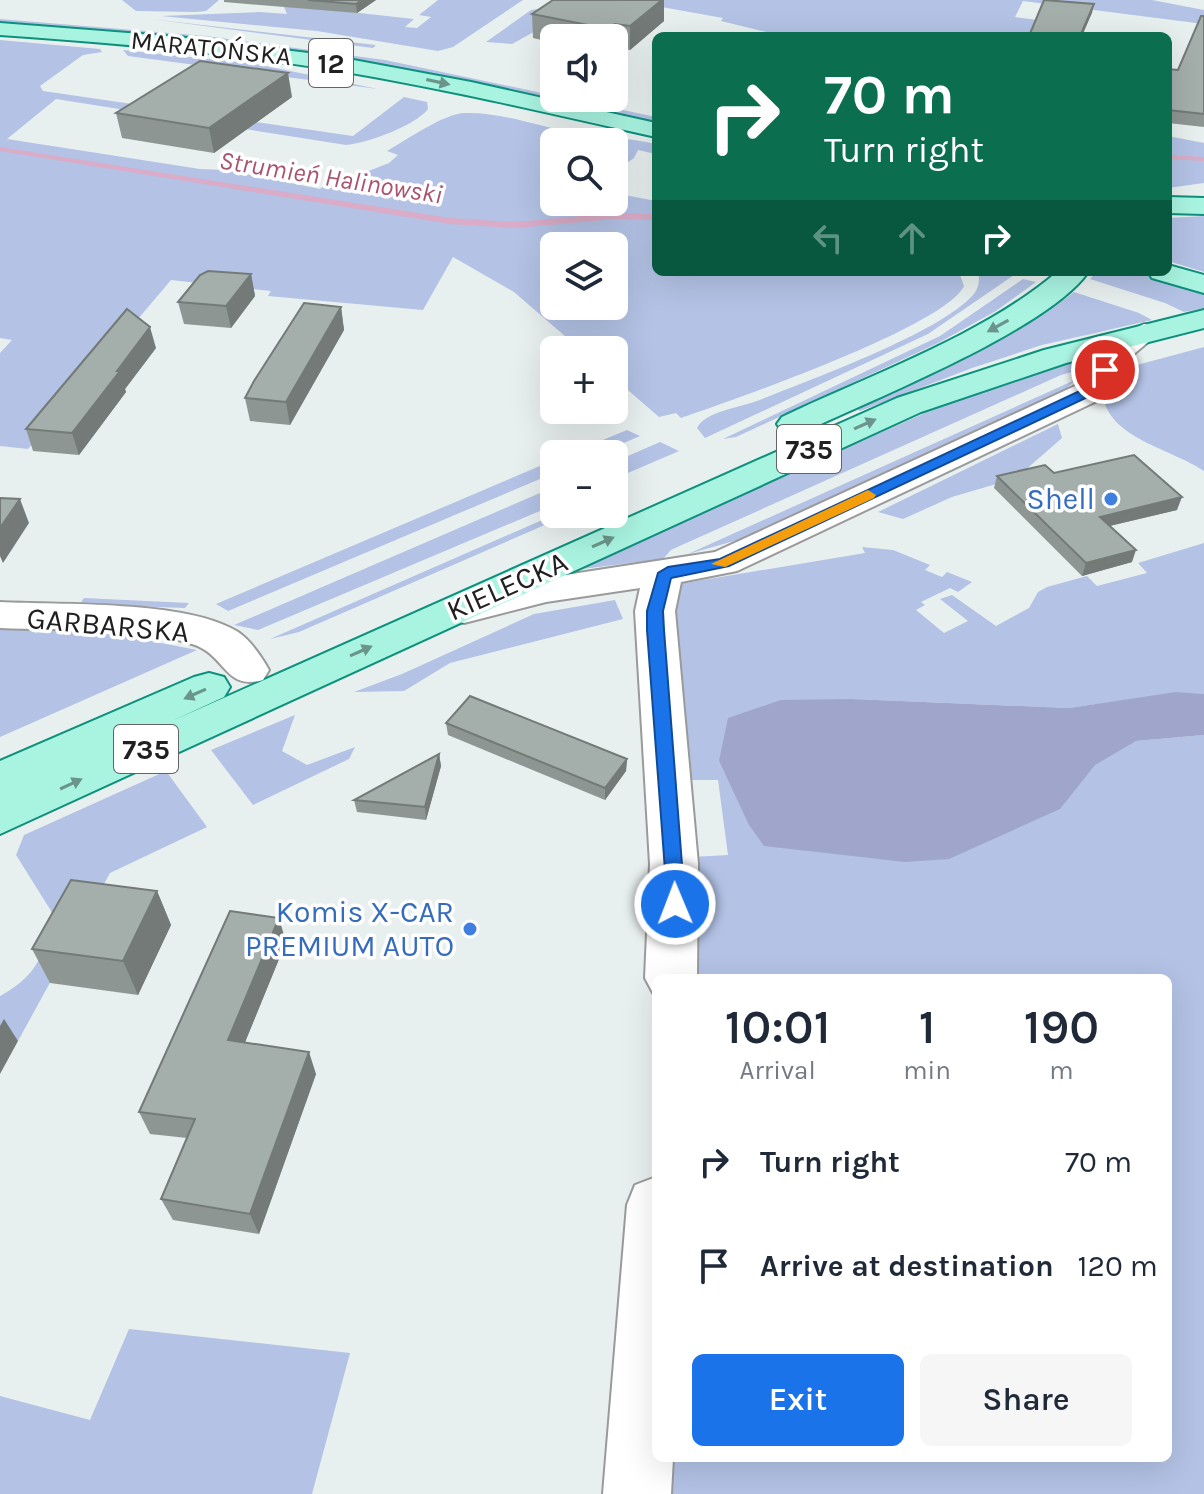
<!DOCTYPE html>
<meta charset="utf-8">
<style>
body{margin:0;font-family:Karla,sans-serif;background:#f6f6f7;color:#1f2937;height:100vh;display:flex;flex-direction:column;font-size:30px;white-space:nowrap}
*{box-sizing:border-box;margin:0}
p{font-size:26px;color:#747a83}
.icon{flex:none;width:44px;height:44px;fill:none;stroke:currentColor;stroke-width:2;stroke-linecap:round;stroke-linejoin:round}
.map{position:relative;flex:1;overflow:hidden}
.side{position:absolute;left:652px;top:974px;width:520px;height:488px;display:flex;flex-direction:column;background:#fff;border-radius:12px;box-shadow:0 8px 32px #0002}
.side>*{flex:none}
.banner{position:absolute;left:652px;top:32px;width:520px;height:244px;border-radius:12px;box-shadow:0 8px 32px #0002;background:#0b6e4f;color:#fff;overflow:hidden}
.buttons{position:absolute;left:540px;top:24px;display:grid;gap:16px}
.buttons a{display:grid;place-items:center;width:88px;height:88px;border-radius:12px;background:#fff;box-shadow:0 8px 32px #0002;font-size:40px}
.pin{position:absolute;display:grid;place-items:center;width:68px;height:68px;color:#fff;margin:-34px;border:4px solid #fff;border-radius:50%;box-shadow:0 2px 8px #0007}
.me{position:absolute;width:88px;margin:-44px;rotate:359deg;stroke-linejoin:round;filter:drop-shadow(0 0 6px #0008)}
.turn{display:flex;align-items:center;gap:28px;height:168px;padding:0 40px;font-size:36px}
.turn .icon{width:104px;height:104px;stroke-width:2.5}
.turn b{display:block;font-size:56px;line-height:68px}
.lanes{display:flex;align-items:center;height:76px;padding:0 40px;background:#0003;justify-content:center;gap:40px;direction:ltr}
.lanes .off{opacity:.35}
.eta{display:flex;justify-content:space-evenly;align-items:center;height:136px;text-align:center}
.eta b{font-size:48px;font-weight:600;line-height:56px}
.cta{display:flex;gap:16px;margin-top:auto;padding:16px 40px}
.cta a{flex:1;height:92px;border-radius:12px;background:#1a73e8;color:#fff;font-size:32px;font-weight:600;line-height:92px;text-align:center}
.cta a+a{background:#f6f6f7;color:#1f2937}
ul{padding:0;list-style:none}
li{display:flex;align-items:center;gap:24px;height:104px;padding:0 40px}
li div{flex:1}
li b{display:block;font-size:30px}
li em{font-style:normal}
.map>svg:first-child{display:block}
.grass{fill:#b3c2e5;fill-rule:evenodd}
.forest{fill:#a0a5cc}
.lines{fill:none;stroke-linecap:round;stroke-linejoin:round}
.stream{fill:#daacc7;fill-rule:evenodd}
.street-casing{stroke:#9a9a9a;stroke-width:4}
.primary-casing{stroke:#0d907c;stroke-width:4}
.street{fill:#fff;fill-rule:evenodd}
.primary{fill:#a9f4e1;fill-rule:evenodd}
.wall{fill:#8d9692}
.shaded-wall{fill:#737a77}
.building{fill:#a4aeaa;stroke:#737a77;stroke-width:2}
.oneway{fill:#6b958a}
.route{fill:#1a73e8;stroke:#114b97;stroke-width:2}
.slow{fill:#f59e0b}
.shop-dot{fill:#3f7fe0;stroke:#fff;stroke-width:3}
.labels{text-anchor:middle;stroke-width:7;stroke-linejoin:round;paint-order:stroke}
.far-street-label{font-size:26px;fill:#202020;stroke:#fff}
.far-water-label{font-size:26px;font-style:italic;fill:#a9546f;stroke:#fff}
.shield{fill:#fff;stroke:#636363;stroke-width:2}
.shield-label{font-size:28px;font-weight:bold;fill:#202020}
.shop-label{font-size:30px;fill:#366cbe;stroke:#fff;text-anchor:end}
.street-label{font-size:30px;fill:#202020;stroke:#fff}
</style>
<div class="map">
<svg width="1204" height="1494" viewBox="0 0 1204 1494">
<rect width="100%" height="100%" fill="#e8f0ef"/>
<!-- grass -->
<path class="grass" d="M 122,0 L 219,0 L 206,11 L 196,12 L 136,11 Z
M 314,0 L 305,7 L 414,19 L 405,27 L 417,28 L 431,17 L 419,15 L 438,0 L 523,0 L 453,47 L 438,51 L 317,31 L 161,16 L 260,12 L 287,14 L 284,7 Z
M 664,0 L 1152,0 L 1204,10 L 1204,24 L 1023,1 L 1015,17 L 1038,20 L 1037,25 L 1114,36 L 782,36 L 721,21 L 723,18 L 656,6 Z
M 545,8 L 541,28 L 512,44 L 486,42 L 531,10 Z
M 0,19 L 206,36 L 385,60 L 656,117 L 656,124 L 353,61 L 0,25 Z
M 151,19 L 376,45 L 373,48 Z
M 0,40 L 100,49 L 102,52 L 83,55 L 40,86 L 43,91 L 353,136 L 404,97 L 427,102 L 428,109 C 415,126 367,143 346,145 L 56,99 L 7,139 L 200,169 L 248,171 L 246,174 L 320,189 L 326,184 L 333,185 L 389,163 L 398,155 L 387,151 C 406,140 445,113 465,113 C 503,112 539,127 576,133 C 603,137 629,138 656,144 L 656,154 L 638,150 L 634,158 L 614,172 L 614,142 L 554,142 L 554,202 L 614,202 L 614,193 L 656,201 L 656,272 L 959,272 L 964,286 C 944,327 733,400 681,418 L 676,413 L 659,417 L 614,378 L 614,350 L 581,350 L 514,292 L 453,257 L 423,310 L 268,296 L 271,291 L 171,280 L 28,449 L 0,446 L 0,353 L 12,340 L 0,338 ZM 554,246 L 614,246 L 614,306 L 554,306 Z
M 123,50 L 256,64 L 378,89 L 128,56 Z
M 1168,136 L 1204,143 L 1204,183 L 1168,188 Z
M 1204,216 L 1204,272 L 1168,261 L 1168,218 Z
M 978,272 L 1017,273 L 928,334 L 705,438 L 697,428 C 704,412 741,407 757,401 C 809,380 938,334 973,295 C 979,288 980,280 978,272 Z
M 1097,272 L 1137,272 L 1204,294 L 1204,308 L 1184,312 L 1165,303 L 1090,279 Z
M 1023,279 L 1036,282 L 996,311 L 938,343 L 736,437 L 723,439 L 940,336 Z
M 1074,292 L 1139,313 L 1152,320 L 1042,345 L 972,368 L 860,411 L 857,409 C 930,374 1011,343 1074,292 Z
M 1204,347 L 1204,471 C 1172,449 1108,438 1103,395 L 1122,369 Z
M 1091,356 L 1094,358 L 1086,368 L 1061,375 L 684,544 L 671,550 L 663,559 L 582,569 L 589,562 L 986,386 Z
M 1075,380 L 1065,390 L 769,531 L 688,554 Z
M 1058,424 L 1062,438 L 1023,472 L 1003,482 L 952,497 L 903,519 L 878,512 Z
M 627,430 L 640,436 L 598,454 L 569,454 Z
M 660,442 L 679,451 L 614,479 L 614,462 Z
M 554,460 L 554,473 L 228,611 L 216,604 Z
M 554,487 L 554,505 L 258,630 L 234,625 Z
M 556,514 L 570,514 L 299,632 L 270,639 Z
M 1204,543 L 1204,694 L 1176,693 L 1069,708 L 853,699 L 719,761 L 754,832 L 856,856 L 1136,741 L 1204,735 L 1204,1494 L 664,1494 L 665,1458 L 1168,1458 L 1168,978 L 689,978 L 692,857 L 728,855 L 718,780 L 684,780 L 673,585 L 865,553 L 862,547 L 893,550 L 930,565 L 925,570 L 942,577 L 947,572 L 972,582 L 958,592 L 950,588 L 921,602 L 925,605 L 916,610 L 944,633 L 968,621 L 940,599 L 952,595 L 996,626 L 1029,608 L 1038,592 L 1047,587 L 1087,576 L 1097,586 L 1147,573 L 1138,563 Z
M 84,598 L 189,603 L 185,608 L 80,604 Z
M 615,600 L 623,619 L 450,663 L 404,691 L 354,692 L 402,674 L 534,614 Z
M 0,628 L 115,634 L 197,650 L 0,737 Z
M 295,715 L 282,751 L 307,765 L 355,747 L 349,759 L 253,805 L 211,750 Z
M 166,771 L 207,827 L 110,873 L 18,1041 L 0,1039 L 0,996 C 40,974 43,954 53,914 L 16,855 L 24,835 Z
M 129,1329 L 350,1353 L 312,1494 L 0,1494 L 0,1396 L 90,1420 Z"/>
<!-- forest -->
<path class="forest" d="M 1176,692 L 1204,694 L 1204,735 L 1136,741 L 1095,765 L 1060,809 L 949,859 L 905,862 L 764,846 L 749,825 L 719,761 L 728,718 L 781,700 L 853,699 L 1069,708 Z"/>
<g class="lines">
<!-- stream -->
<path class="stream" d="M 0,147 L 450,218 L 516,222 L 615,213 L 656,214 L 656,220 L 615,219 L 516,228 L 450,224 L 0,151 Z
M 1168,155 L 1204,157 L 1204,161 L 1168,159 Z"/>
<!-- street casing -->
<g class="street-casing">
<path id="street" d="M 1144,324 L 1155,326 L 1159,333 L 1135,353 L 1099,400 L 737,571 L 681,582 L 675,611 L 698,864 L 697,978 L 656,978 L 656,994 L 653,993 L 645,978 L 650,864 L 635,611 L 640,588 L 546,602 L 464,623 L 450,619 L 444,610 L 450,601 L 546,578 L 715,552 L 1075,386 L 1113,339 Z
M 0,602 C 60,605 188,600 238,632 C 251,641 261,656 269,670 L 263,680 C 224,691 226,654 192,644 C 132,625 62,631 0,628 Z
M 656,1177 L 656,1458 L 673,1458 L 671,1494 L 603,1494 L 627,1205 L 635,1185 Z"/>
</g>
<!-- primary casing -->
<g class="primary-casing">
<path id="primary" d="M 0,23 L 179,37 L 332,56 L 471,82 L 656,123 L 656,137 C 549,113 442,88 334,70 C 223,52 112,43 0,35 Z
M 1168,197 L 1204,198 L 1204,214 L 1168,213 Z
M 1168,265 L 1204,275 L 1204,293 L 1152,278 L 1148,272 L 1168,272 Z
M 1057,272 L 1088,272 C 1049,329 873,399 806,431 L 794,434 L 782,431 L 777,424 L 782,417 C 870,375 984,335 1057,272 Z
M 1204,310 L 1204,328 L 1066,363 L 921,412 L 0,834 L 0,797 L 5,795 L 0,797 L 0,761 L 194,677 L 209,673 L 224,677 L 230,687 L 224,697 L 172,721 L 897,398 L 1044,350 Z"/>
</g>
<!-- street -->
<use href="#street" class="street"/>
<!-- primary -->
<use href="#primary" class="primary"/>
</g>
<!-- wall -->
<path class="wall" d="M 224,0 L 376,0 L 357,13 L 224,2 Z
M 532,14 L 664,21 L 630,50 L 614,48 L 614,38 L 554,38 L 554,43 L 533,38 Z
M 1204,16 L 1204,127 L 1168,123 L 1168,69 L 1178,70 Z
M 292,97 L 214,153 L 122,138 L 116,113 Z
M 251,274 L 255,296 L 231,328 L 184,324 L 178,302 Z
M 341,307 L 344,330 L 290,425 L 250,421 L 245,398 Z
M 156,348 L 125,389 L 126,392 L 79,455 L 33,451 L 26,429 Z
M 1054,473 L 1177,510 L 1110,526 L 1132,562 L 1082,576 L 994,488 L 997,476 Z
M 446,723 L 627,759 L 626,771 L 605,800 L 448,735 Z
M 439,754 L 441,766 L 426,820 L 357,812 L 354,800 Z
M 157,891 L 171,925 L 138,995 L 50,983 L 32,949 Z
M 286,942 L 245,1042 L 316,1074 L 259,1234 L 173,1220 L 161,1199 L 187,1138 L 150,1134 L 139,1112 Z"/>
<!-- shaded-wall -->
<path class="shaded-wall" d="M 362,0 L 376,0 L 357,13 L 356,4 Z
M 642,0 L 664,0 L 664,21 L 630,50 L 630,26 Z
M 1094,4 L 1092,13 L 1082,36 L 1080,36 Z
M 615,24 L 615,48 L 614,48 L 614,38 L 608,38 L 608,29 Z
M 288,73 L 292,97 L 214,153 L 209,128 Z
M 251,274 L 255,296 L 231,328 L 226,306 Z
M 341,307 L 344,330 L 290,425 L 286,402 Z
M 150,327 L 156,348 L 125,389 L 126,392 L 79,455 L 72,433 Z
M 1182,497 L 1177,510 L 1096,529 L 1100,517 Z
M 20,499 L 29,523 L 3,563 L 0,556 L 0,528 Z
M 1136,550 L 1132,562 L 1082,576 L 1086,563 Z
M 439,754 L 441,766 L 426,820 L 425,807 Z
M 627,759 L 626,771 L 605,800 L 605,788 Z
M 157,891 L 171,925 L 138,995 L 123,961 Z
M 279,918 L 286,942 L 237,1062 L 228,1040 Z
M 4,1019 L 18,1041 L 0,1074 L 0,1026 Z
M 309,1052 L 316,1074 L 259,1234 L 250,1214 Z"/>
<!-- building -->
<path class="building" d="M 308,0 L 362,0 L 356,4 Z
M 553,0 L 662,0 L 630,26 L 615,24 L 608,29 L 532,14 Z
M 1044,0 L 1094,4 L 1080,36 L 1029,36 Z
M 1201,16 L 1204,16 L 1204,114 L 1168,110 L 1168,69 L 1178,70 Z
M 200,61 L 288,73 L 209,128 L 116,113 Z
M 208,271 L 251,274 L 226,306 L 178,302 L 200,275 Z
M 304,303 L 341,307 L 286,402 L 245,398 L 254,381 Z
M 127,309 L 150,327 L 117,371 L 120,371 L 72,433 L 26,429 Z
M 1134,455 L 1182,497 L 1100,517 L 1136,550 L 1086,563 L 997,476 L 1045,465 L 1054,473 Z
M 0,498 L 20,499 L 0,528 Z
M 470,696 L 627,759 L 605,788 L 446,723 Z
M 439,754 L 425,807 L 354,800 Z
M 71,880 L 157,891 L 123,961 L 32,949 Z
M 230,911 L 279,918 L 228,1040 L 309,1052 L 250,1214 L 161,1199 L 195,1119 L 139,1112 Z"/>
<!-- one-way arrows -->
<defs><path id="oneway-solid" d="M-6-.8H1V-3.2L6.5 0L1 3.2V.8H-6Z" transform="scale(2)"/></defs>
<g class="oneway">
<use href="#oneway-solid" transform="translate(438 82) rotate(12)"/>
<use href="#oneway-solid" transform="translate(998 326) rotate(151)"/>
<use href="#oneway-solid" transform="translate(865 424) rotate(-24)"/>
<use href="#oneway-solid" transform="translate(603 542) rotate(-24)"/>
<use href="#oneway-solid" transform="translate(361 651) rotate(-24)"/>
<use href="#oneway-solid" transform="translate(195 694) rotate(156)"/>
<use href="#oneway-solid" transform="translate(71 784) rotate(-25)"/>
</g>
<!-- route -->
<path class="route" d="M 1100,367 L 1112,370 L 1092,395 L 729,566 L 671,578 L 663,611 L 664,630 L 685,904 L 682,910 L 668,910 L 647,630 L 647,611 L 658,573 L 668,567 L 720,559 L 1082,390 Z"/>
<!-- slow -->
<path class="slow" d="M 868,490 L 876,495 L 874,498 L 725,567 L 711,564 Z"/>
<!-- markers -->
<g class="shop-dot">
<circle cx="1111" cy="499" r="8"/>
<circle cx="470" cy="929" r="8"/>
</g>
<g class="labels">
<!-- far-street labels -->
<g class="far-street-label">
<text transform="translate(211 48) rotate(6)" y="9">MARATOŃSKA</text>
</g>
<!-- far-water labels -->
<g class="far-water-label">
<text transform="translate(331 177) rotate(9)" y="9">Strumień Halinowski</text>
</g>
<!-- shield labels -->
<g class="shield">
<rect x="309" y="39" width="44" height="48" rx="6"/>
<rect x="777" y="425" width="64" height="48" rx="6"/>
<rect x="114" y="725" width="64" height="48" rx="6"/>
</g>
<g class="shield-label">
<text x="331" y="73">12</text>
<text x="809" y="459">735</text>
<text x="146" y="759">735</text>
</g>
<!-- shop labels -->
<g class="shop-label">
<text x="1095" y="509">Shell</text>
<text x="454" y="922">Komis X-CAR<tspan x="454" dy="34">PREMIUM AUTO</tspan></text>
</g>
<!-- street labels -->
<g class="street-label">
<text transform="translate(507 586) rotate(-24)" y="10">KIELECKA</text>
<text transform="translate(108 625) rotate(5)" y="10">GARBARSKA</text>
</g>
</g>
</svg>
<div class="buttons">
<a><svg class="icon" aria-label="sound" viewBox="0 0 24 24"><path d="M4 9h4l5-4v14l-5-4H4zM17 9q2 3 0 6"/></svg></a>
<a><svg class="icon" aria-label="search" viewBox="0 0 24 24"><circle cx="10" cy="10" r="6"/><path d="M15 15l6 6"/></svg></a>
<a><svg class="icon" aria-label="layers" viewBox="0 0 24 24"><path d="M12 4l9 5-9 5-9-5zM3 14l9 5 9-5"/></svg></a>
<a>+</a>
<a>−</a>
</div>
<div class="pin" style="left:1105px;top:370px;background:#d93025"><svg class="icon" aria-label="arrive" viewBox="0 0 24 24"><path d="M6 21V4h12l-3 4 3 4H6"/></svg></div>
<svg class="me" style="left:675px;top:904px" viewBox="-20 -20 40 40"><circle r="17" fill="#1a73e8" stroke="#fff" stroke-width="3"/><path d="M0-11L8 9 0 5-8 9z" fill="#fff"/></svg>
<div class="banner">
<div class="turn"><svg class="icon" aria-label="right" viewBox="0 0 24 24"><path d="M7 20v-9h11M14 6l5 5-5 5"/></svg><div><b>70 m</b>Turn right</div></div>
<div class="lanes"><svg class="icon off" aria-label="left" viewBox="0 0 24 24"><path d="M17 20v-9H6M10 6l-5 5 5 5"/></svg><svg class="icon off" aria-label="ahead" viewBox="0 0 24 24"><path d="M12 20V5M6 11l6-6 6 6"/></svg><svg class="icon" aria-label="right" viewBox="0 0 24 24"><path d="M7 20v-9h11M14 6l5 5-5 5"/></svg></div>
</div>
<section class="side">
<div class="eta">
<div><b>10:01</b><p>Arrival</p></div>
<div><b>1</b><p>min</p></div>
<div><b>190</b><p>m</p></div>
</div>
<ul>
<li><svg class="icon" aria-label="right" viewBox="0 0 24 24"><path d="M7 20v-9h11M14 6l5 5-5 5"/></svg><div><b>Turn right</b></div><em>70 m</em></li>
<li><svg class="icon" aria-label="arrive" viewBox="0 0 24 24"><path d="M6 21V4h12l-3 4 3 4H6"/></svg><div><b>Arrive at destination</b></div><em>120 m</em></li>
</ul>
<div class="cta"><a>Exit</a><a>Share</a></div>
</section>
</div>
